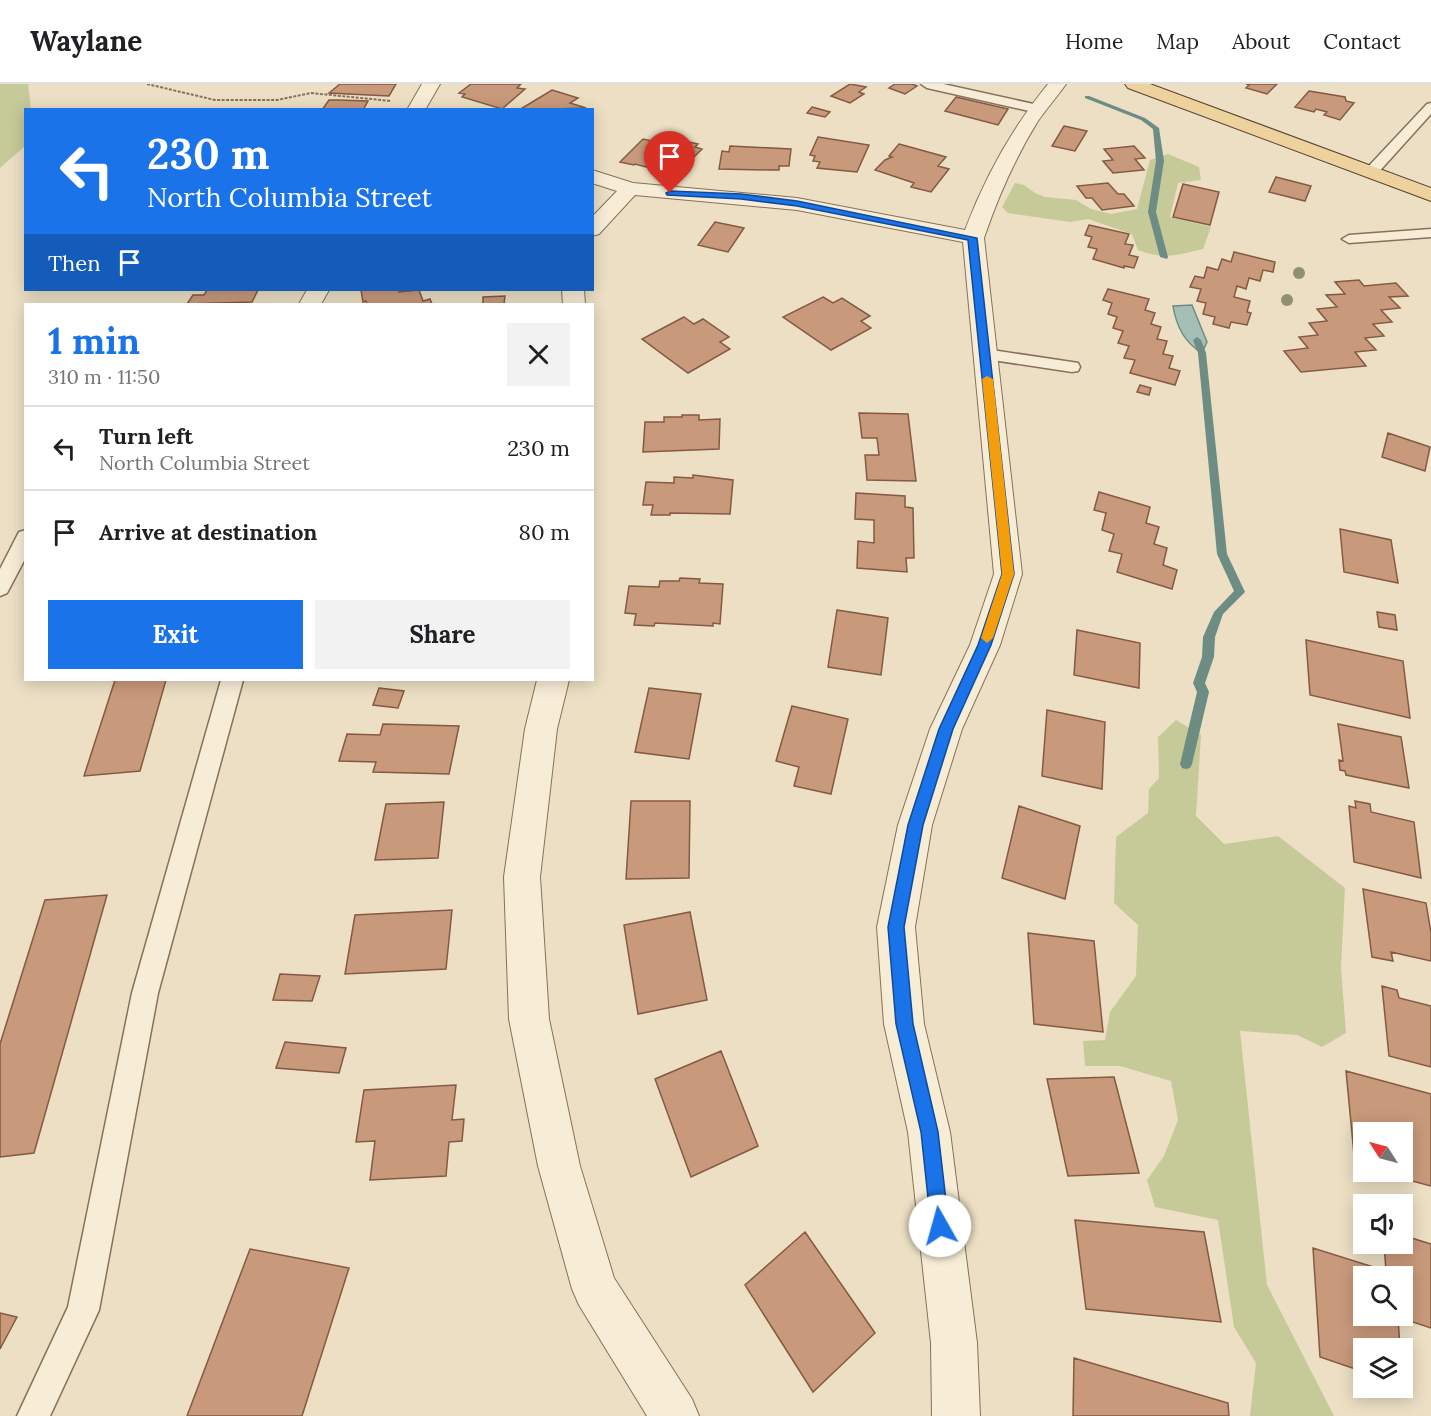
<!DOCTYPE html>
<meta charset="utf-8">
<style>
body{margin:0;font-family:Lora,serif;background:#f2f2f2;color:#202124;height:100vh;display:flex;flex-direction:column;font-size:22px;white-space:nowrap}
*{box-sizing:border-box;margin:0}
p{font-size:20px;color:#757577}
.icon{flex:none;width:33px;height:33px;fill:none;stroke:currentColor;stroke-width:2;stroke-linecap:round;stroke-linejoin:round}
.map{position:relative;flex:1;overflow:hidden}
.panel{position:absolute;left:24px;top:219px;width:570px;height:378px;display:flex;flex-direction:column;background:#fff;border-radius:0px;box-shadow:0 3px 15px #0003}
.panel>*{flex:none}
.banner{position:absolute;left:24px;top:24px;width:570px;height:183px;border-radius:0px;box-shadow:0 3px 15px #0003;background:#1a73e8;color:#fff;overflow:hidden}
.needle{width:39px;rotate:306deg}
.buttons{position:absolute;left:1353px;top:1038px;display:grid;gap:12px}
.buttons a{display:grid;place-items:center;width:60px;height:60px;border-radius:0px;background:#fff;box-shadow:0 3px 15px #0003;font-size:30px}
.pin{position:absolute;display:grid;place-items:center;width:51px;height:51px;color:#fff;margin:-62px -26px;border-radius:50% 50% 50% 0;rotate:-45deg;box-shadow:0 0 6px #0007}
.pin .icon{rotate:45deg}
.me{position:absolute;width:66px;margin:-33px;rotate:353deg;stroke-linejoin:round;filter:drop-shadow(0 0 4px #0008)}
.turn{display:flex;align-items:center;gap:21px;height:126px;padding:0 24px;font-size:27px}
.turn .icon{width:78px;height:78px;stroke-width:2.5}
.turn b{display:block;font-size:42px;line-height:51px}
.then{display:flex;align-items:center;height:57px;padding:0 24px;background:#0003;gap:12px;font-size:22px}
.round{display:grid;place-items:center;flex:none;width:63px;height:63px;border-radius:0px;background:#f2f2f2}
.head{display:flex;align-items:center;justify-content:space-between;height:102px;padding:0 24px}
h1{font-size:36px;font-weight:700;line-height:45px;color:#1a73e8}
.button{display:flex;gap:12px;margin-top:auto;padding:12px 24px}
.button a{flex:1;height:69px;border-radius:0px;background:#1a73e8;color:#fff;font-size:24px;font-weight:700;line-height:69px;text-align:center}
.button a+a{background:#f2f2f2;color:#202124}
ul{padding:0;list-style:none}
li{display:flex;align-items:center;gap:18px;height:84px;padding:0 24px;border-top:2px solid #e0e0e0}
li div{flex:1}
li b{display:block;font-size:22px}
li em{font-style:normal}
header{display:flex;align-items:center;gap:36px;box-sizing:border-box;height:84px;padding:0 30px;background:#fff;border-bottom:2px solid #e0e0e0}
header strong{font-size:28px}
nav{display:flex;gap:33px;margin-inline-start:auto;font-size:21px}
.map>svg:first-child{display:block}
.green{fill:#c6ca98}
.water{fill:#a5bfb7;stroke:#6d8d84;stroke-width:1.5}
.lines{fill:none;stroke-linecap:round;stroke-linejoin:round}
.stream{fill:#6d8d84;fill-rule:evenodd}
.building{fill:#c9997b;stroke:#845a42;stroke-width:1.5;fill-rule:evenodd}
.lane-casing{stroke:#86715b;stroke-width:3}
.street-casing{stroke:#86715b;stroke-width:2}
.primary-casing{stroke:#543f2f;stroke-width:2}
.path{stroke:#86715b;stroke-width:2;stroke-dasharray:3 1.5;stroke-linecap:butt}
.lane{fill:#f7edd7;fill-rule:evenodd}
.street{fill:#f7edd7;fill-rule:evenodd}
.primary{fill:#eed29d;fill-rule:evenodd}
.tree{fill:#92916d}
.route{fill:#1a73e8;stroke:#114b97;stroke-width:1.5}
.slow{fill:#f59e0b}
</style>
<header>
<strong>Waylane</strong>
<nav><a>Home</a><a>Map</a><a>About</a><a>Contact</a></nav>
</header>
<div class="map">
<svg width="1431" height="1332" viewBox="0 0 1431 1332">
<rect width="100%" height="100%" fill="#ecdfc4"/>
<!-- green -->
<path class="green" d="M 0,0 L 28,0 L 31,25 L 26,26 L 25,62 L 0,84 Z
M 1168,70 L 1199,83 L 1201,96 L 1178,99 L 1170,133 L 1211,143 L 1203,165 C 1177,171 1164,176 1138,166 L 1132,150 L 1088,135 L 1070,138 L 1008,129 L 1002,123 L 1015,99 L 1024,101 L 1035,109 L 1045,113 L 1076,116 L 1091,125 L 1111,130 L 1137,125 L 1150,76 Z
M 1176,636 L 1201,651 L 1196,732 L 1224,760 L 1278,752 L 1345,804 L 1341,884 L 1346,949 L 1322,963 L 1297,951 L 1240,947 L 1267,1201 L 1334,1332 L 1250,1332 L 1256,1279 L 1234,1243 L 1218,1136 L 1155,1123 L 1147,1096 L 1164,1072 L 1178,1036 L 1171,997 L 1120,982 L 1085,982 L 1083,957 L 1105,956 L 1110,928 L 1136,892 L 1138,841 L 1114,819 L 1116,753 L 1148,729 L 1149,705 L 1159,694 L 1158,653 Z"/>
<!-- water -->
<path class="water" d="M 1192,221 L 1207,258 L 1202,269 C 1185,259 1176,241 1173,222 Z"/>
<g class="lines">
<!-- stream -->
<path class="stream" d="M 1085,12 L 1089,12 L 1145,34 L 1159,44 L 1164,77 L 1156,128 L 1168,173 L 1167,175 L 1160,173 L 1148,128 L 1156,77 L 1153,45 L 1141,36 L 1085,14 Z
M 1197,253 L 1201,256 L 1206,269 L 1227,470 L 1245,508 L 1223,530 L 1215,553 L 1214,573 L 1205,599 L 1209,608 L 1192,680 L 1190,684 L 1186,685 L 1182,684 L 1180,680 L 1197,608 L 1193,599 L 1202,573 L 1203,553 L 1214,528 L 1234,507 L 1217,470 L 1198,269 L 1193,256 Z"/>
</g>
<!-- building -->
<path class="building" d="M 340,0 L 396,0 L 389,12 L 329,9 Z
M 471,0 L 521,0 L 517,4 L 525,5 L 502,25 L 462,13 L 465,10 L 459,9 Z
M 850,0 L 866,3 L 859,8 L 864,10 L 850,19 L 831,12 Z
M 895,0 L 912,0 L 917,2 L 905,10 L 889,4 Z
M 1246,0 L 1277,0 L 1267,10 L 1246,4 L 1249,1 Z
M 552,6 L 578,14 L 570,19 L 586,24 L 519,26 Z
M 1309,7 L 1345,13 L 1346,17 L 1354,19 L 1340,36 L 1324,31 L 1327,28 L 1316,25 L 1314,28 L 1295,23 Z
M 956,13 L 1008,25 L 998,41 L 945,27 Z
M 329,16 L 338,16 L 368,17 L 363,26 L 322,26 Z
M 812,23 L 830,28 L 825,33 L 807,29 Z
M 1064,42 L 1087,47 L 1075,67 L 1052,62 Z
M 666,53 L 698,60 L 695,63 L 702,65 L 695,72 L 688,71 L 674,85 L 669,84 L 665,88 L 635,80 L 634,81 L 620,78 L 643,55 L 661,59 Z
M 818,53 L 869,61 L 857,88 L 817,84 L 820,78 L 813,77 L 815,72 L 810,71 Z
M 899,60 L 946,73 L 938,82 L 949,85 L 931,108 L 911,103 L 914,99 L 875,86 L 885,76 L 892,73 L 889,72 Z
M 730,62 L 791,65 L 789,82 L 779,82 L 779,86 L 769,86 L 719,85 L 722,67 L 729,68 Z
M 1134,62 L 1145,74 L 1135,75 L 1144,86 L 1113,89 L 1103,77 L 1113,76 L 1104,65 Z
M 1276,93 L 1311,102 L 1305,117 L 1269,108 Z
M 1108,99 L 1118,110 L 1124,110 L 1134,122 L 1102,126 L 1092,114 L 1086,114 L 1077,102 Z
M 1183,100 L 1219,108 L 1210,141 L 1173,133 Z
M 715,138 L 744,144 L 728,168 L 698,161 Z
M 1089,141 L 1129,150 L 1125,160 L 1133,161 L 1129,171 L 1138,173 L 1134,184 L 1124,182 L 1124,184 L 1093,175 L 1097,165 L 1088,163 L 1092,153 L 1085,151 Z
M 1234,168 L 1275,178 L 1273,188 L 1263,186 L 1260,197 L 1249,194 L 1246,205 L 1237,202 L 1234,213 L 1250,217 L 1247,228 L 1251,229 L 1247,241 L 1231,238 L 1229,244 L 1213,240 L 1215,233 L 1203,230 L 1206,219 L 1197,217 L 1201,205 L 1190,203 L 1195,192 L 1204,194 L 1207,183 L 1218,186 L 1222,175 L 1231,178 Z
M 1359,196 L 1364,202 L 1396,199 L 1408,212 L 1389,213 L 1400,224 L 1381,226 L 1392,238 L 1373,240 L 1384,252 L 1365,254 L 1376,266 L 1355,268 L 1366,282 L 1301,288 L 1284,267 L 1308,264 L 1299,253 L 1318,251 L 1309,239 L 1327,237 L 1317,225 L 1337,223 L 1326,211 L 1345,210 L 1335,198 Z
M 1108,205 L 1149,215 L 1145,226 L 1155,229 L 1151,240 L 1161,243 L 1157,255 L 1167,257 L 1163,270 L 1173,272 L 1169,284 L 1180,287 L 1175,301 L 1130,289 L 1135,276 L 1124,274 L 1129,262 L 1118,259 L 1123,247 L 1113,244 L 1117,233 L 1108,230 L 1112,219 L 1103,216 Z
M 207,206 L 258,206 L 252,218 L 187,220 L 193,211 L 204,211 Z
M 361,206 L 398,206 L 399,208 L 419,206 L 423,217 L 430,215 L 432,220 L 367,220 L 366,217 L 363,218 Z
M 505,212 L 504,220 L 513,220 L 483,220 L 483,213 Z
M 823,213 L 833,219 L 842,214 L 870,232 L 861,237 L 871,244 L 831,266 L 783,233 Z
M 684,233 L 694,240 L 703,235 L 729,253 L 720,258 L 730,265 L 688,289 L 642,255 Z
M 1140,301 L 1151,304 L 1149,311 L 1137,308 Z
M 859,329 L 908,330 L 916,397 L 867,396 L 865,371 L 879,371 L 877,354 L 862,354 Z
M 682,331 L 699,331 L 699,336 L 720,335 L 719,365 L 643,368 L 645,338 L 664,338 L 664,333 L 682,333 Z
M 1388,349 L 1430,363 L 1425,387 L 1382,373 Z
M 693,391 L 733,396 L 730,430 L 670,429 L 670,431 L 651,431 L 653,421 L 643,421 L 646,398 L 674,399 L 674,393 L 693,394 Z
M 1099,408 L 1150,423 L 1146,439 L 1159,443 L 1154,460 L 1167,464 L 1163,481 L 1177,486 L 1172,505 L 1117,488 L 1122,470 L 1109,467 L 1114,450 L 1102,446 L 1106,429 L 1094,426 Z
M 856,409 L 905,412 L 905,423 L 913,424 L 914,474 L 906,474 L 907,488 L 857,484 L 858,457 L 874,459 L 874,436 L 855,435 Z
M 1340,445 L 1391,456 L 1398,499 L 1344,488 Z
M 680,494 L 700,495 L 699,499 L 723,500 L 720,540 L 713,539 L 713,542 L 655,539 L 654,542 L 634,541 L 636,530 L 625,529 L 629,502 L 659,503 L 660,497 L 679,497 Z
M 837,526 L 888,534 L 881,591 L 828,583 Z
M 1377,528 L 1395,531 L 1397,546 L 1379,543 Z
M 1077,546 L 1140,559 L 1139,604 L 1074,591 Z
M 1306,556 L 1403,577 L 1410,634 L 1310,611 Z
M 115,596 L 166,596 L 140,687 L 84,692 Z
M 379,604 L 404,607 L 398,624 L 373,621 Z
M 649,604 L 701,610 L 689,675 L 635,668 Z
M 792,622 L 848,635 L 831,710 L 794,702 L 799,683 L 776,677 Z
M 1047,626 L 1105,638 L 1102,705 L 1042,692 Z
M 383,640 L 459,642 L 449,690 L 373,688 L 376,678 L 339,677 L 347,650 L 380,651 Z
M 1338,640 L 1401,653 L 1409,704 L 1346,691 L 1345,687 L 1340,686 L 1339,676 L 1343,677 Z
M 631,717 L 690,717 L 689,794 L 626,795 Z
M 1355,717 L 1370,720 L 1371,728 L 1414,738 L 1421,794 L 1354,778 L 1349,722 L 1356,724 Z
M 444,718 L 438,774 L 375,776 L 386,720 Z
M 1019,722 L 1080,742 L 1065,815 L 1002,794 Z
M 1363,805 L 1426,819 L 1431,849 L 1431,877 L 1391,868 L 1393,877 L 1372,873 Z
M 107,811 L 34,1069 L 0,1073 L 0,960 L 45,816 Z
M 452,826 L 446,885 L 345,890 L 355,831 Z
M 690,828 L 707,916 L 638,930 L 624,841 Z
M 1028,849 L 1094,857 L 1103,948 L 1034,940 Z
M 280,890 L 320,892 L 312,917 L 273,916 Z
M 1382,902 L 1397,906 L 1399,914 L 1431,922 L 1431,983 L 1389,972 Z
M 285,958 L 346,964 L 339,989 L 276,984 Z
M 721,967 L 758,1062 L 691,1093 L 655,995 Z
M 1346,987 L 1431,1010 L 1431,1102 L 1378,1088 L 1402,1088 L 1402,1048 L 1364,1048 L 1364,1083 L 1355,1081 Z
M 1114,993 L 1139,1089 L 1068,1092 L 1047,995 Z
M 456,1001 L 452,1036 L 464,1035 L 462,1057 L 449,1058 L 446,1092 L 370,1096 L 375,1057 L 356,1058 L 364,1006 Z
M 1075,1136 L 1204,1148 L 1221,1238 L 1086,1225 Z
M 805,1148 L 875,1249 L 813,1308 L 745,1201 Z
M 1402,1151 L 1431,1160 L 1431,1244 L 1398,1233 L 1400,1264 L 1364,1264 L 1364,1288 L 1320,1273 L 1313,1164 L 1386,1187 L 1384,1160 L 1402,1160 ZM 1364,1192 L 1402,1192 L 1402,1232 L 1364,1232 Z
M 250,1165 L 349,1184 L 302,1332 L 187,1332 Z
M 0,1229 L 17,1233 L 0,1265 Z
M 1074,1274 L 1228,1319 L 1229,1332 L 1073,1332 Z"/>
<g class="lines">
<!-- lane casing -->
<g class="lane-casing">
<path id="lane" d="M 921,0 L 943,0 L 1038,21 L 1044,25 L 1038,29 L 927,4 Z
M 1431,19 L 1431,30 L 1376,91 L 1366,91 L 1364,88 L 1366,85 L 1427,20 Z
M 1431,145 L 1431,153 L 1349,159 L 1342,155 L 1349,151 Z
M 985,265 L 1072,278 L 1078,279 L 1080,283 L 1078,287 L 1072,288 L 979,274 L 977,270 Z
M 26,446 L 26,473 L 7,509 L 0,512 L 0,485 L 19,448 Z
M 221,596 L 243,596 L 158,909 L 99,1226 L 50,1332 L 17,1332 L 68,1223 L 132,909 Z"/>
</g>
<!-- street casing -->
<g class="street-casing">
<path id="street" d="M 422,0 L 440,0 L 425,26 L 407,26 Z
M 1048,0 L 1066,0 C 1057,13 1047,24 1038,37 C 1015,74 998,113 984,154 L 1022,490 L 1000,561 L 962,645 L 932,741 L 915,843 L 924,940 L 950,1048 L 977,1259 L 980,1332 L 932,1332 L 931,1259 L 908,1048 L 884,940 L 877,843 L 898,741 L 930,645 L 970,561 L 994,490 L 963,158 L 797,126 L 635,111 L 599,150 L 592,152 L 592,133 L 617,107 L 592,99 L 592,86 L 633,99 L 797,114 L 965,146 C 985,93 1012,44 1048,0 Z
M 307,206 L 329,206 L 321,220 L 299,220 Z
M 562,206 L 584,206 L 585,220 L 563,220 Z
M 537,596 L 569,596 L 557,645 L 540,793 L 549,935 L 580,1082 L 614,1194 L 692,1315 L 699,1332 L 647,1332 L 579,1221 L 572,1205 L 538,1082 L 509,935 L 504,793 L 525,645 Z"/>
</g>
<!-- primary casing -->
<g class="primary-casing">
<path id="primary" d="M 1125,0 L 1150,0 L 1431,104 L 1431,117 L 1128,4 Z"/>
</g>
<!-- path -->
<path class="path" d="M 147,0 L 215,16 L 277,16 L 311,9 L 391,17"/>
<!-- lane -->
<use href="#lane" class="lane"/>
<!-- street -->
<use href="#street" class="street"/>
<!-- primary -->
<use href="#primary" class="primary"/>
</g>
<!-- trees -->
<g class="tree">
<circle cx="1299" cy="189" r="6"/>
<circle cx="1287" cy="216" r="6"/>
</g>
<!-- route -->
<path class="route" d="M 670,107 L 741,110 L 797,117 L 977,154 L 1014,490 L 991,561 L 953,645 L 923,741 L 904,843 L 913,940 L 938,1048 L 949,1142 L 947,1148 L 940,1151 L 934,1148 L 931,1142 L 921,1048 L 896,940 L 888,843 L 908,741 L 939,645 L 978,561 L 1002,490 L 968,156 L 797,122 L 741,115 L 667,111 L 666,109 Z"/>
<!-- slow -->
<path class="slow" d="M 987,292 L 993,295 L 1014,490 L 993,554 L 987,559 L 981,554 L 1002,490 L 982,295 Z"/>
</svg>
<div class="buttons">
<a><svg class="needle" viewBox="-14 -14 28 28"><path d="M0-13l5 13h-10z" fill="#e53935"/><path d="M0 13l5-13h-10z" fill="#757577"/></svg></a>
<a><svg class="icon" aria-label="sound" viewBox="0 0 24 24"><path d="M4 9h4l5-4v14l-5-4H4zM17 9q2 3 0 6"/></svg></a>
<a><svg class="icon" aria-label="search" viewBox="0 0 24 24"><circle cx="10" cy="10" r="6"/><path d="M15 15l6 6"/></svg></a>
<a><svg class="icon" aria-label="layers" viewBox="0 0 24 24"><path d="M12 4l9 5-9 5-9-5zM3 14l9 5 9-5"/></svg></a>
</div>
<div class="pin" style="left:670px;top:109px;background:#d93025"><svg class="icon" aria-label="arrive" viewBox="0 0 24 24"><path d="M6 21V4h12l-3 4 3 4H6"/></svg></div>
<svg class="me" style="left:940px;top:1142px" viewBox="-20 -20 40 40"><circle r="19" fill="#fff"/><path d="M0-13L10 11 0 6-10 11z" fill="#1a73e8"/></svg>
<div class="banner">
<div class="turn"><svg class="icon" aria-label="left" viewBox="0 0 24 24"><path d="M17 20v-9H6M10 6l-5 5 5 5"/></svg><div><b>230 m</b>North Columbia Street</div></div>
<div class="then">Then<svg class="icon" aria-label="arrive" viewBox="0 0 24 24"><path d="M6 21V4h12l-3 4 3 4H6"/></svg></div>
</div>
<section class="panel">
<div class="head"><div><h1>1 min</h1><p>310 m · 11:50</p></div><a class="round"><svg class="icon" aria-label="close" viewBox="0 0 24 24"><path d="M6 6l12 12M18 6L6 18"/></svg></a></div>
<ul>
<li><svg class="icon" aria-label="left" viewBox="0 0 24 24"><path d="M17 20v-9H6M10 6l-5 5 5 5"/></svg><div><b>Turn left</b><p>North Columbia Street</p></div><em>230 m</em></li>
<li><svg class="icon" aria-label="arrive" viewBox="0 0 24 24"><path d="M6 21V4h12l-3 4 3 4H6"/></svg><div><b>Arrive at destination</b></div><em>80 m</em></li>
</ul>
<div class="button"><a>Exit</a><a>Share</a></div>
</section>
</div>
